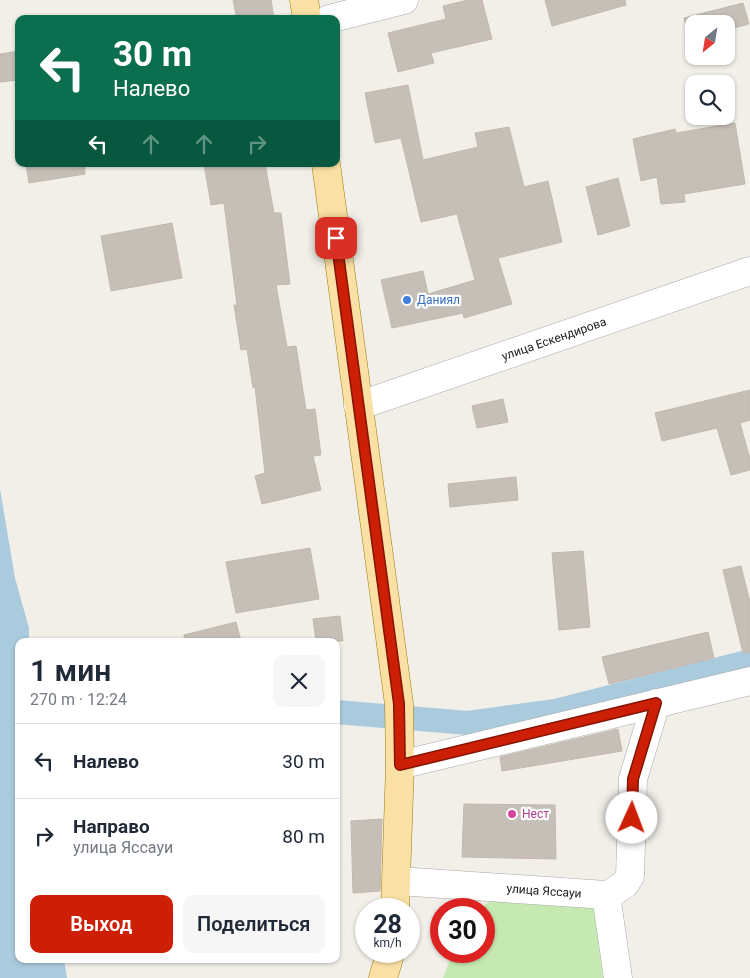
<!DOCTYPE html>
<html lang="ru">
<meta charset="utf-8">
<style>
body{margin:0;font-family:Roboto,sans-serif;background:#f6f6f7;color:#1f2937;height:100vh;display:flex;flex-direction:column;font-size:19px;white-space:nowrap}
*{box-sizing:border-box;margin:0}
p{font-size:16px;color:#747a83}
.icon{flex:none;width:28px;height:28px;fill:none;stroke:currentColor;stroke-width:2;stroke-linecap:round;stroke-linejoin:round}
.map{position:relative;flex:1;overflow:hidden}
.sheet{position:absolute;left:15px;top:638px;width:325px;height:325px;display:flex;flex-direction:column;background:#fff;border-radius:10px;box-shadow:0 1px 4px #0004}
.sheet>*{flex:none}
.top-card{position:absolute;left:15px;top:15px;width:325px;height:152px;border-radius:10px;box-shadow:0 1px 4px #0004;background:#0b6e4f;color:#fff;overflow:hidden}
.needle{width:32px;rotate:210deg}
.tools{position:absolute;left:685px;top:15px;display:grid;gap:10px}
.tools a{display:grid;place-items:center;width:50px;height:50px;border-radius:10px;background:#fff;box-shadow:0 1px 4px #0004;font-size:25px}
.speed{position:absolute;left:355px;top:898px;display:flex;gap:10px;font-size:25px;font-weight:700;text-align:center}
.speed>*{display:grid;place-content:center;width:65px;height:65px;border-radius:50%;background:#fff;box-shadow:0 1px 4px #0004;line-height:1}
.speed small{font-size:12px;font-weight:400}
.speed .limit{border:8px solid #d22;background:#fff;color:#111}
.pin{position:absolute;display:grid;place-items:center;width:42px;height:42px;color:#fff;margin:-21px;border-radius:10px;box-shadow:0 2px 8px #0006}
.me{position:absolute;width:55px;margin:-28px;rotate:2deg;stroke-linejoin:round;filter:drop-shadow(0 0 4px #0008)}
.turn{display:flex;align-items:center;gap:18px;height:105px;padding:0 15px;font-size:22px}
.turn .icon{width:65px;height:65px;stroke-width:2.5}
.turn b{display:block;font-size:35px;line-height:42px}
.lanes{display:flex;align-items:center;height:48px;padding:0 15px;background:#0003;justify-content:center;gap:25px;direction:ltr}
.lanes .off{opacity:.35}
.round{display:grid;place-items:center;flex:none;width:52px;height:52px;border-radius:10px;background:#f6f6f7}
.overview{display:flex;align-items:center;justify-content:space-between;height:85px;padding:0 15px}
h1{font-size:30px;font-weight:600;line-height:38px}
.button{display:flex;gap:10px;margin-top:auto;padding:10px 15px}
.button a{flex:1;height:58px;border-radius:10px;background:#cd1f05;color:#fff;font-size:20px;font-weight:600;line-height:58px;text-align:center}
.button a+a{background:#f6f6f7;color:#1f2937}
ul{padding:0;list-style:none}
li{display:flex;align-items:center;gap:15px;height:75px;padding:0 15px;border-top:1px solid #e0e1e3}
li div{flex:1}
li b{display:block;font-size:19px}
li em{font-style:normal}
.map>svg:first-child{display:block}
.grass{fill:#c5e9b0}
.water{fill:#aacbdd}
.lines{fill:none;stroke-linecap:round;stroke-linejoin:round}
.canal{stroke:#aacbdd;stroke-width:24}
.building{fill:#c6bfb7;stroke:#c3b8ab}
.minor-casing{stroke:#a8a8a8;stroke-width:29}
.major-casing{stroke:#9b7c04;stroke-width:29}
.minor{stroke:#fff;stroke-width:28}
.major{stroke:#fae0a4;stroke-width:28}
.route-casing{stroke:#851403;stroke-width:12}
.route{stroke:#cd1f05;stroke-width:9}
.shop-dot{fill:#3f7fe0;stroke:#fff;stroke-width:2}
.hotel-dot{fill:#d1479c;stroke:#fff;stroke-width:2}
.labels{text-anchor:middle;stroke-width:4.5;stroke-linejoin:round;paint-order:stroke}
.shop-label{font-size:12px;fill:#366cbe;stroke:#fff;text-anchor:start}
.street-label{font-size:12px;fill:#212121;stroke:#fff}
.hotel-label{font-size:12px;fill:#b23c85;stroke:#fff;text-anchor:start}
</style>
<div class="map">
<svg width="750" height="978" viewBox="0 0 750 978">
<rect width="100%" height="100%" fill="#f1efe8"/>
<!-- grass -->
<path class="grass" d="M 506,892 L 593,902 L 603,978 L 443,978 L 453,951 L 484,951 L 484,909 L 478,909 Z"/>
<!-- water -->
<path class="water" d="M 0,489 L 15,578 L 29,628 L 29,641 L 19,641 L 19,959 L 64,959 L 67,978 L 0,978 Z"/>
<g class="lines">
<!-- canal -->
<path class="canal" d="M 336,712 L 468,723 L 555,711 L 750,661"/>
</g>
<!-- building -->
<path class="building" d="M 233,0 L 271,0 L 274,19 L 237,19 Z
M 468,0 L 482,0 L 492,39 L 431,53 L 434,63 L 398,72 L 388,33 L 446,19 L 443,6 Z
M 545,0 L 625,0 L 626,5 L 552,26 Z
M 743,3 L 749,24 L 726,30 L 726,24 L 694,24 L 694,38 L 689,39 L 684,18 Z
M 19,51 L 19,80 L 0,82 L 0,54 Z
M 408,85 L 423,160 L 478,147 L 475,133 L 509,127 L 524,187 L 548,181 L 562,242 L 498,258 L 512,304 L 464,318 L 463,313 L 392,328 L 381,280 L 423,271 L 428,294 L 475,280 L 457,214 L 421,222 L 401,138 L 375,143 L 365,93 Z
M 735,123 L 745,184 L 684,194 L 685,202 L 661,204 L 657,177 L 641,181 L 633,139 L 675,129 L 676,133 Z
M 26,164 L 84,164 L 85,174 L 29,183 Z
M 204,164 L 265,164 L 274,213 L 281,213 L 290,284 L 276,285 L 287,347 L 296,346 L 306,410 L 315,409 L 321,455 L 313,456 L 321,490 L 262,504 L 255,476 L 265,473 L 255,387 L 253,388 L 247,349 L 241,350 L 234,305 L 237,305 L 224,203 L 211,205 Z
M 618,178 L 630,226 L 598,235 L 586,187 Z
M 172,223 L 182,278 L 111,291 L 101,236 Z
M 750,390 L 750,420 L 740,423 L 750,459 L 750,470 L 731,475 L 717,428 L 662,441 L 655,413 Z
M 503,399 L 508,422 L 477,428 L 472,406 Z
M 516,477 L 518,500 L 450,507 L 448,484 Z
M 310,548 L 319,599 L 236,613 L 226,562 Z
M 583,551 L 590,627 L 559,630 L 552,553 Z
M 741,566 L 750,602 L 750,652 L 743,653 L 723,570 Z
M 340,616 L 343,641 L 316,641 L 313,619 Z
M 236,622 L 241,641 L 185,641 L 184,635 Z
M 708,632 L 714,658 L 609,684 L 602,657 Z
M 618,729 L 622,751 L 502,771 L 500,757 Z
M 464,804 L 555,805 L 556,859 L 462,857 Z
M 382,819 L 380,891 L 353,893 L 351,821 Z"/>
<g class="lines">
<!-- minor casing -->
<g class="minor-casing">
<path id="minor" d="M 329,19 L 404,0
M 358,406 L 750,271
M 400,765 L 750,681
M 398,881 L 606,895 L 618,978
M 607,896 L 625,884 L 630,876 L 633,779 L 656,703"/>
</g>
<!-- major casing -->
<g class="major-casing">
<path id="major" d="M 304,0 L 307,19
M 326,164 L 399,704 L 400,765 L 395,909
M 383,978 L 391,951"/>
</g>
<!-- minor -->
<use href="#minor" class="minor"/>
<!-- major -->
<use href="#major" class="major"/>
</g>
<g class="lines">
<!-- route casing -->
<g class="route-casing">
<path id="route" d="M 336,238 L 399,704 L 400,765 L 656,703 L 633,779 L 632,818"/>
</g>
<!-- route -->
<use href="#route" class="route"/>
</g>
<!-- markers -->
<circle class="shop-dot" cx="407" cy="300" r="5"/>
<circle class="hotel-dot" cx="512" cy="814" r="5"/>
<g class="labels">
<!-- shop labels -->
<g class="shop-label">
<text x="417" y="304">Даниял</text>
</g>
<!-- street labels -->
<g class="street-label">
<text transform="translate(554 339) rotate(-19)" y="4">улица Ескендирова</text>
<text transform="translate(544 891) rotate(4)" y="4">улица Яссауи</text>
</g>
<!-- hotel labels -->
<g class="hotel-label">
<text x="522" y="818">Нест</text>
</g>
</g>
</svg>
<div class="tools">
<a><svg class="needle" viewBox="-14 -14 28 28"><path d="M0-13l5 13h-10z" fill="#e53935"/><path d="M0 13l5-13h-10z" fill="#747a83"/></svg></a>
<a><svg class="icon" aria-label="search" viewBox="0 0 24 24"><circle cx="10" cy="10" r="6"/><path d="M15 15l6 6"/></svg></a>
</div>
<div class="speed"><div>28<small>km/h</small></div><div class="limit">30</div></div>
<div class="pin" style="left:336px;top:238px;background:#d93025"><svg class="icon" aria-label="arrive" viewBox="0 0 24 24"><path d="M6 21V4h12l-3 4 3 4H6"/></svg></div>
<svg class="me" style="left:632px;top:818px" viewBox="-20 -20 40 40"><circle r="19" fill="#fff"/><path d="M0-13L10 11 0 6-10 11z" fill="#cd1f05"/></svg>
<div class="top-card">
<div class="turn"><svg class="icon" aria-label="left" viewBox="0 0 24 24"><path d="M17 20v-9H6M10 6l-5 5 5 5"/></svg><div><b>30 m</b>Налево</div></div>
<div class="lanes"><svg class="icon" aria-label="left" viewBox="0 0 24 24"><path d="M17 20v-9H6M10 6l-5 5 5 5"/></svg><svg class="icon off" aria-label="ahead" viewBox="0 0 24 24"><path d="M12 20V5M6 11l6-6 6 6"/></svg><svg class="icon off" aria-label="ahead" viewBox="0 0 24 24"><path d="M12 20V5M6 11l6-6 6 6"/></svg><svg class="icon off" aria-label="right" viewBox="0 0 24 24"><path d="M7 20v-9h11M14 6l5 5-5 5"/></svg></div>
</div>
<section class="sheet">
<div class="overview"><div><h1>1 мин</h1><p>270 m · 12:24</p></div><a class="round"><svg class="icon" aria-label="close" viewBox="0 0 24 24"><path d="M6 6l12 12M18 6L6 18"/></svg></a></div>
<ul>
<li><svg class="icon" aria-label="left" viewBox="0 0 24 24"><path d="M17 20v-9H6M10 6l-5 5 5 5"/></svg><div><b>Налево</b></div><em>30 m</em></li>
<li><svg class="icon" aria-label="right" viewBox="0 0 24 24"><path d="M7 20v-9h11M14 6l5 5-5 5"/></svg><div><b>Направо</b><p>улица Яссауи</p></div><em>80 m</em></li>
</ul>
<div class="button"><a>Выход</a><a>Поделиться</a></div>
</section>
</div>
